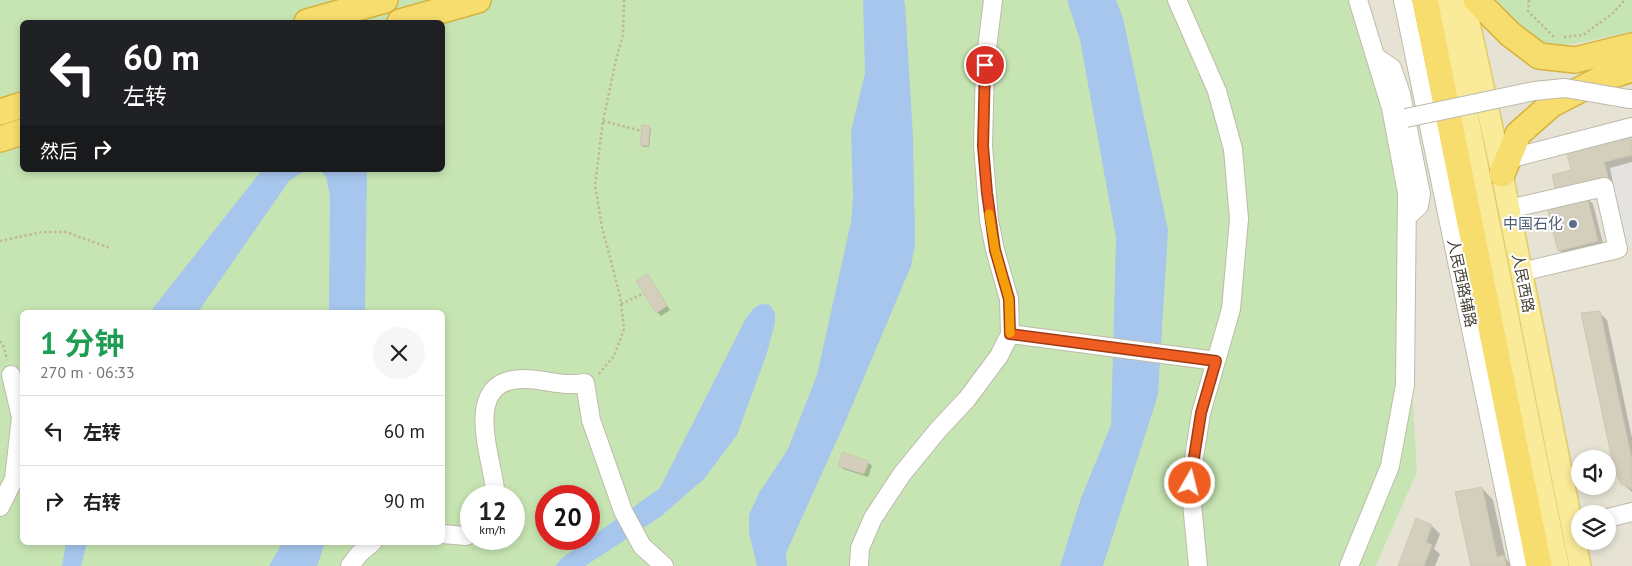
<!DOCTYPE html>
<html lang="zh">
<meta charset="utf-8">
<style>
body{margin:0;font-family:"PT Sans","Noto Sans SC",sans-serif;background:#f6f6f6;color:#202124;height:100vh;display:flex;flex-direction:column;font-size:19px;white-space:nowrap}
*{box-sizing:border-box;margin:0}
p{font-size:16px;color:#757577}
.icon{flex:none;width:28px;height:28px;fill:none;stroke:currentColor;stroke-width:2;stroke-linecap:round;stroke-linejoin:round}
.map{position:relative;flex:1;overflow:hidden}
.drawer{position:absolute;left:20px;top:310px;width:425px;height:235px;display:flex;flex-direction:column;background:#fff;border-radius:8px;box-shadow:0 2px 8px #0003}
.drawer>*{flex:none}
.banner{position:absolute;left:20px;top:20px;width:425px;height:152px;border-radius:8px;box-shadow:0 2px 8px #0003;background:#202124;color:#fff;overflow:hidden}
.tools{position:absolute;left:1571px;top:450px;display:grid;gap:10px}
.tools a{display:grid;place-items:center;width:45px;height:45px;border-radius:50%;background:#fff;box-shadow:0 2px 8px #0003;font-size:25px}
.speed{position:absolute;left:460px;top:485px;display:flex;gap:10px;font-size:25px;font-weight:700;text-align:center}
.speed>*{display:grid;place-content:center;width:65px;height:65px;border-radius:50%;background:#fff;box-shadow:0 2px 8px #0003;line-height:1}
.speed small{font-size:12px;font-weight:400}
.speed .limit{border:8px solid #d22;background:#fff;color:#111}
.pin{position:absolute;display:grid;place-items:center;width:42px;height:42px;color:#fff;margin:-21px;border:2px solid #fff;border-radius:50%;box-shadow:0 1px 5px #0007}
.me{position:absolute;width:55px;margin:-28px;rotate:8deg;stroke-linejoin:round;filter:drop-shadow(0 0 4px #0008)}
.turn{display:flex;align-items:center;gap:18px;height:105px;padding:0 20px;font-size:22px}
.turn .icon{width:65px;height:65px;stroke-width:2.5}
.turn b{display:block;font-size:35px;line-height:42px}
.then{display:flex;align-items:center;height:48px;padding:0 20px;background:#0003;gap:10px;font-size:19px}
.round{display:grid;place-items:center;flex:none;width:52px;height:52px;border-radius:26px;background:#f6f6f6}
.overview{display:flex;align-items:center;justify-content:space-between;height:85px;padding:0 20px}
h1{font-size:30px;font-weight:700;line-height:38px;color:#1e9e55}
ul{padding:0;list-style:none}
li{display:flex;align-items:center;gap:15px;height:70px;padding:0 20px;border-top:1px solid #e0e0e0}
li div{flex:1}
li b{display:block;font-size:19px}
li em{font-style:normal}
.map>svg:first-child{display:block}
.residential{fill:#e6e3d5;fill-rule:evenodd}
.green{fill:#c7e5b2;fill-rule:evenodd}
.parking{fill:#e4e3df}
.water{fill:#a6c6ed}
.shadow{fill:#0003}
.building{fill:#d4cebd;stroke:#cec7b1}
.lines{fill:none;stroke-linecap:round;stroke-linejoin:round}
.minor-casing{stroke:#bebaaa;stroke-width:20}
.major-casing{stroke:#decb6a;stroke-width:24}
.highway-casing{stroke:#d6b33e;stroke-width:28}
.path{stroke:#bfb79c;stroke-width:2.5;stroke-dasharray:2.5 2.5;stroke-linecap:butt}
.minor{stroke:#fff;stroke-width:18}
.major{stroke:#f9eb99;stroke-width:21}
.highway{stroke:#f7dc6e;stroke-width:25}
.minor-bridge-casing{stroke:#bebaaa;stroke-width:20;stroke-linecap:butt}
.minor-bridge{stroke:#fff;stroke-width:18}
.route-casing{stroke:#9b3c15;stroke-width:12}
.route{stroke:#ef5d21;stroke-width:9}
.slow{stroke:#f59e0b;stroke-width:9}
.service-dot{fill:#5c6f8a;stroke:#fff;stroke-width:2}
.labels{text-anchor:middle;stroke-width:4;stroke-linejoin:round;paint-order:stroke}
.service-label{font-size:15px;fill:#4e5e75;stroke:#fff;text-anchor:end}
.street-label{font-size:15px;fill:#454236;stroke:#fff}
</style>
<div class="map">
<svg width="1632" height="566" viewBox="0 0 1632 566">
<rect width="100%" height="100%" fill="#f3f1e7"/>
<!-- residential -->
<path class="residential" d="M 1366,0 L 1632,0 L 1632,566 L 1376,566 L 1417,472 ZM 1580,459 L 1608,459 L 1608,486 L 1580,486 ZM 1580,514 L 1608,514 L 1608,541 L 1580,541 Z"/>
<!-- green -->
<path class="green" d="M 0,0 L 1366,0 L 1391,108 L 1406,290 L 1417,472 L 1376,566 L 0,566 ZM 22,22 L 442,22 L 442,170 L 22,170 ZM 22,312 L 442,312 L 442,542 L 22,542 ZM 471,496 L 514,496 L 514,539 L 471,539 ZM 546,496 L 589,496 L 589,539 L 546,539 Z
M 1497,0 L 1632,0 L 1632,32 L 1573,44 L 1541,46 L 1499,11 Z"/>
<!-- parking -->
<path class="parking" d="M 1632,163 L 1632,246 L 1618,249 L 1604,187 L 1614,183 L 1610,168 Z"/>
<!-- water -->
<path class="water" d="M 863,0 L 904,0 L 905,4 L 913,137 L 915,244 L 911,266 L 846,420 L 786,553 L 787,566 L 757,566 L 749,533 L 749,515 L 759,493 L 788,449 L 817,375 L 851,222 L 853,198 L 851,131 L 865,73 Z
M 1067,0 L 1116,0 L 1123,18 L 1168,230 L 1158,395 L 1103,566 L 1060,566 L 1081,498 L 1111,425 L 1116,238 L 1080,40 Z
M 262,170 L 306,170 L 289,181 L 198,312 L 150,312 Z
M 320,170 L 367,170 L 365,312 L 329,312 L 330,196 L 326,177 Z
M 761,304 L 770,305 L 775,313 L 775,323 L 766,356 L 737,435 L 704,479 L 660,517 L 585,566 L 555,566 L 562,558 L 660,488 L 746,318 L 753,309 Z
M 66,543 L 87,543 L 81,566 L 62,566 Z
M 282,543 L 282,542 L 325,543 L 317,566 L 269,566 Z"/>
<!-- shadow -->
<path class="shadow" d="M 649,127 L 651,129 L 649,147 L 643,147 L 641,145 Z
M 1632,137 L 1632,162 L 1610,168 L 1613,183 L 1564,196 Z
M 1587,198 L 1593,204 L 1604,247 L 1566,256 L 1559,250 Z
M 648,275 L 670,310 L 661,316 L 657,312 Z
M 1599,312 L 1607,320 L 1632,438 L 1632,492 L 1622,483 Z
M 868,462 L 872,466 L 868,477 L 843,469 L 839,465 Z
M 1482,488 L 1493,500 L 1506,559 L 1512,566 L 1472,566 Z
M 1432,526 L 1440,534 L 1434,549 L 1440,554 L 1435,566 L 1399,566 Z"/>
<!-- building -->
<path class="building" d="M 642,125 L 650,126 L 648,146 L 640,145 Z
M 1632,136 L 1632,155 L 1604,162 L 1608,177 L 1556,191 L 1552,175 L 1571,170 L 1567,153 Z
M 1587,197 L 1598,241 L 1558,251 L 1547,207 Z
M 648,274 L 667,306 L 656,313 L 636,281 Z
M 1600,311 L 1632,460 L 1632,489 L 1621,484 L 1614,469 L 1581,313 Z
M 842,452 L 869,461 L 864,474 L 838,466 Z
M 1482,487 L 1497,557 L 1504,555 L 1506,566 L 1471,566 L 1455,492 Z
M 1416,518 L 1432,525 L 1426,542 L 1432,545 L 1424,566 L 1398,566 Z"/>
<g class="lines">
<!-- minor casing -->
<g class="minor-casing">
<path id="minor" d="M 1177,0 L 1217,91 L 1233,149 L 1239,219 L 1231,309 L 1201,413 L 1190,483 L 1198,566
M 1403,0 L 1520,566
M 1376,57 L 1392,68 L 1401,94 L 1421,194 L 1419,206 L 1407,217
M 1508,159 L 1632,127
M 1509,209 L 1604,187 L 1618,249 L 1521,272
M 1010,334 L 1216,361
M 496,496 C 493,459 459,379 524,379 C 546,379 561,387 585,383 L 591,420 L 623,511 L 642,546 L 664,566
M 0,507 L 14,479 L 21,417 L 11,375
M 1608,518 L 1632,512
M 442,534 L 466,536 L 471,534
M 350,566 L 359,554 L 373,542
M 859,566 L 860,548 L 873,518 L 902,474 L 938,430 L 967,399 L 999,356 L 1010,334 L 1009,299 L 995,250 L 989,220 L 983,146 L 985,65 L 993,0
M 1349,566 L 1390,466 L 1405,385 L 1407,193 L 1391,108 L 1358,0"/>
</g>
<!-- major casing -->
<g class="major-casing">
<path id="major" d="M 1444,0 L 1558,566
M 1464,0 L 1502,174 L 1580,566"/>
</g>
<!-- highway casing -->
<g class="highway-casing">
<path id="highway" d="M 1425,0 L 1539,566
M 1476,0 L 1510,34 L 1539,56 L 1575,60 L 1632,46
M 307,22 L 385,0
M 400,22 L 478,0
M 0,112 L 22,105
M 0,139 L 22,132
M 1502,174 L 1518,134 L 1552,104 L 1603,78 L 1632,69"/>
</g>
<!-- path -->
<path class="path" d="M 1529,0 L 1528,11 L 1554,37
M 1564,37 L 1583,35 L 1613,13 L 1625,0
M 603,121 L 642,131
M 0,241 L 42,232 L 66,232 L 110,248
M 621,304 L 644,293
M 0,341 L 4,347 L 7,360
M 599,374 L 614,356 L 624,329 L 620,296 L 602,227 L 595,185 L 603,121 L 616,60 L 623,35 L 624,0"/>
<!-- minor -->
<use href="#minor" class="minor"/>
<!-- major -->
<use href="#major" class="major"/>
<!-- highway -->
<use href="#highway" class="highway"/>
<!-- minor-bridge casing -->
<g class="minor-bridge-casing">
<path id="minor-bridge" d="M 1406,118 L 1534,91 L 1565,88 L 1629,99 L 1632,99"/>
</g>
<!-- minor-bridge -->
<use href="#minor-bridge" class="minor-bridge"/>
</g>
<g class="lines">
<!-- route casing -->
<g class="route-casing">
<path id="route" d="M 985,65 L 983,146 L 987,193 L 995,250 L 1009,299 L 1010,334 L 1216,361 L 1201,413 L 1190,483"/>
</g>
<!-- route -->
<use href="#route" class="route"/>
<!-- slow -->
<path class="slow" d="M 989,214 L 995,250 L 1009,299 L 1010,333"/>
</g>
<!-- markers -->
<circle class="service-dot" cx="1573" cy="224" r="5"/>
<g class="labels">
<!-- service labels -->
<g class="service-label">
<text x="1563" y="229">中国石化</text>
</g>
<!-- street labels -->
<g class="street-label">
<text transform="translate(1462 283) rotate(78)" y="5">人民西路辅路</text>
<text transform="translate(1523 283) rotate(79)" y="5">人民西路</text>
</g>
</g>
</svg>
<div class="tools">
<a><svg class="icon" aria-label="sound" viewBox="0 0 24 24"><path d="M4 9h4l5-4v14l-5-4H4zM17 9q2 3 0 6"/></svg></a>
<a><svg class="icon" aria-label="layers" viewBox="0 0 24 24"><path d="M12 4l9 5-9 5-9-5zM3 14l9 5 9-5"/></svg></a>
</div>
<div class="speed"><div>12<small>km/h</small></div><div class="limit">20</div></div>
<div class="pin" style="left:985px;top:65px;background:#d93025"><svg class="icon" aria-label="arrive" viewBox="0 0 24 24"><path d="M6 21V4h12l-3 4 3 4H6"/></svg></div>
<svg class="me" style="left:1190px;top:483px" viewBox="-20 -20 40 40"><circle r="17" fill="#ef5d21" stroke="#fff" stroke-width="3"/><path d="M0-11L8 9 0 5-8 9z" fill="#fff"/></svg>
<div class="banner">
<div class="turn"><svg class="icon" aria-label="left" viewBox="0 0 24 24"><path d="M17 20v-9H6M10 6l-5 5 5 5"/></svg><div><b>60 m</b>左转</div></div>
<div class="then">然后<svg class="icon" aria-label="right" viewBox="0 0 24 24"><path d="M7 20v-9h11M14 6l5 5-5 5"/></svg></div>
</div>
<section class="drawer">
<div class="overview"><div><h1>1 分钟</h1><p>270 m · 06:33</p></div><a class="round"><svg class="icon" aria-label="close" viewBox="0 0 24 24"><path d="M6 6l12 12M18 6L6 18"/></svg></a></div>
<ul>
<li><svg class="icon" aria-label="left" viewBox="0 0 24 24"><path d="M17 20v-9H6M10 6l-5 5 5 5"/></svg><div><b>左转</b></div><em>60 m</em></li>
<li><svg class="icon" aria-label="right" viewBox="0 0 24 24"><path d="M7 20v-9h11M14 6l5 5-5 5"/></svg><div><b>右转</b></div><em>90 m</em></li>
</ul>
</section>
</div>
